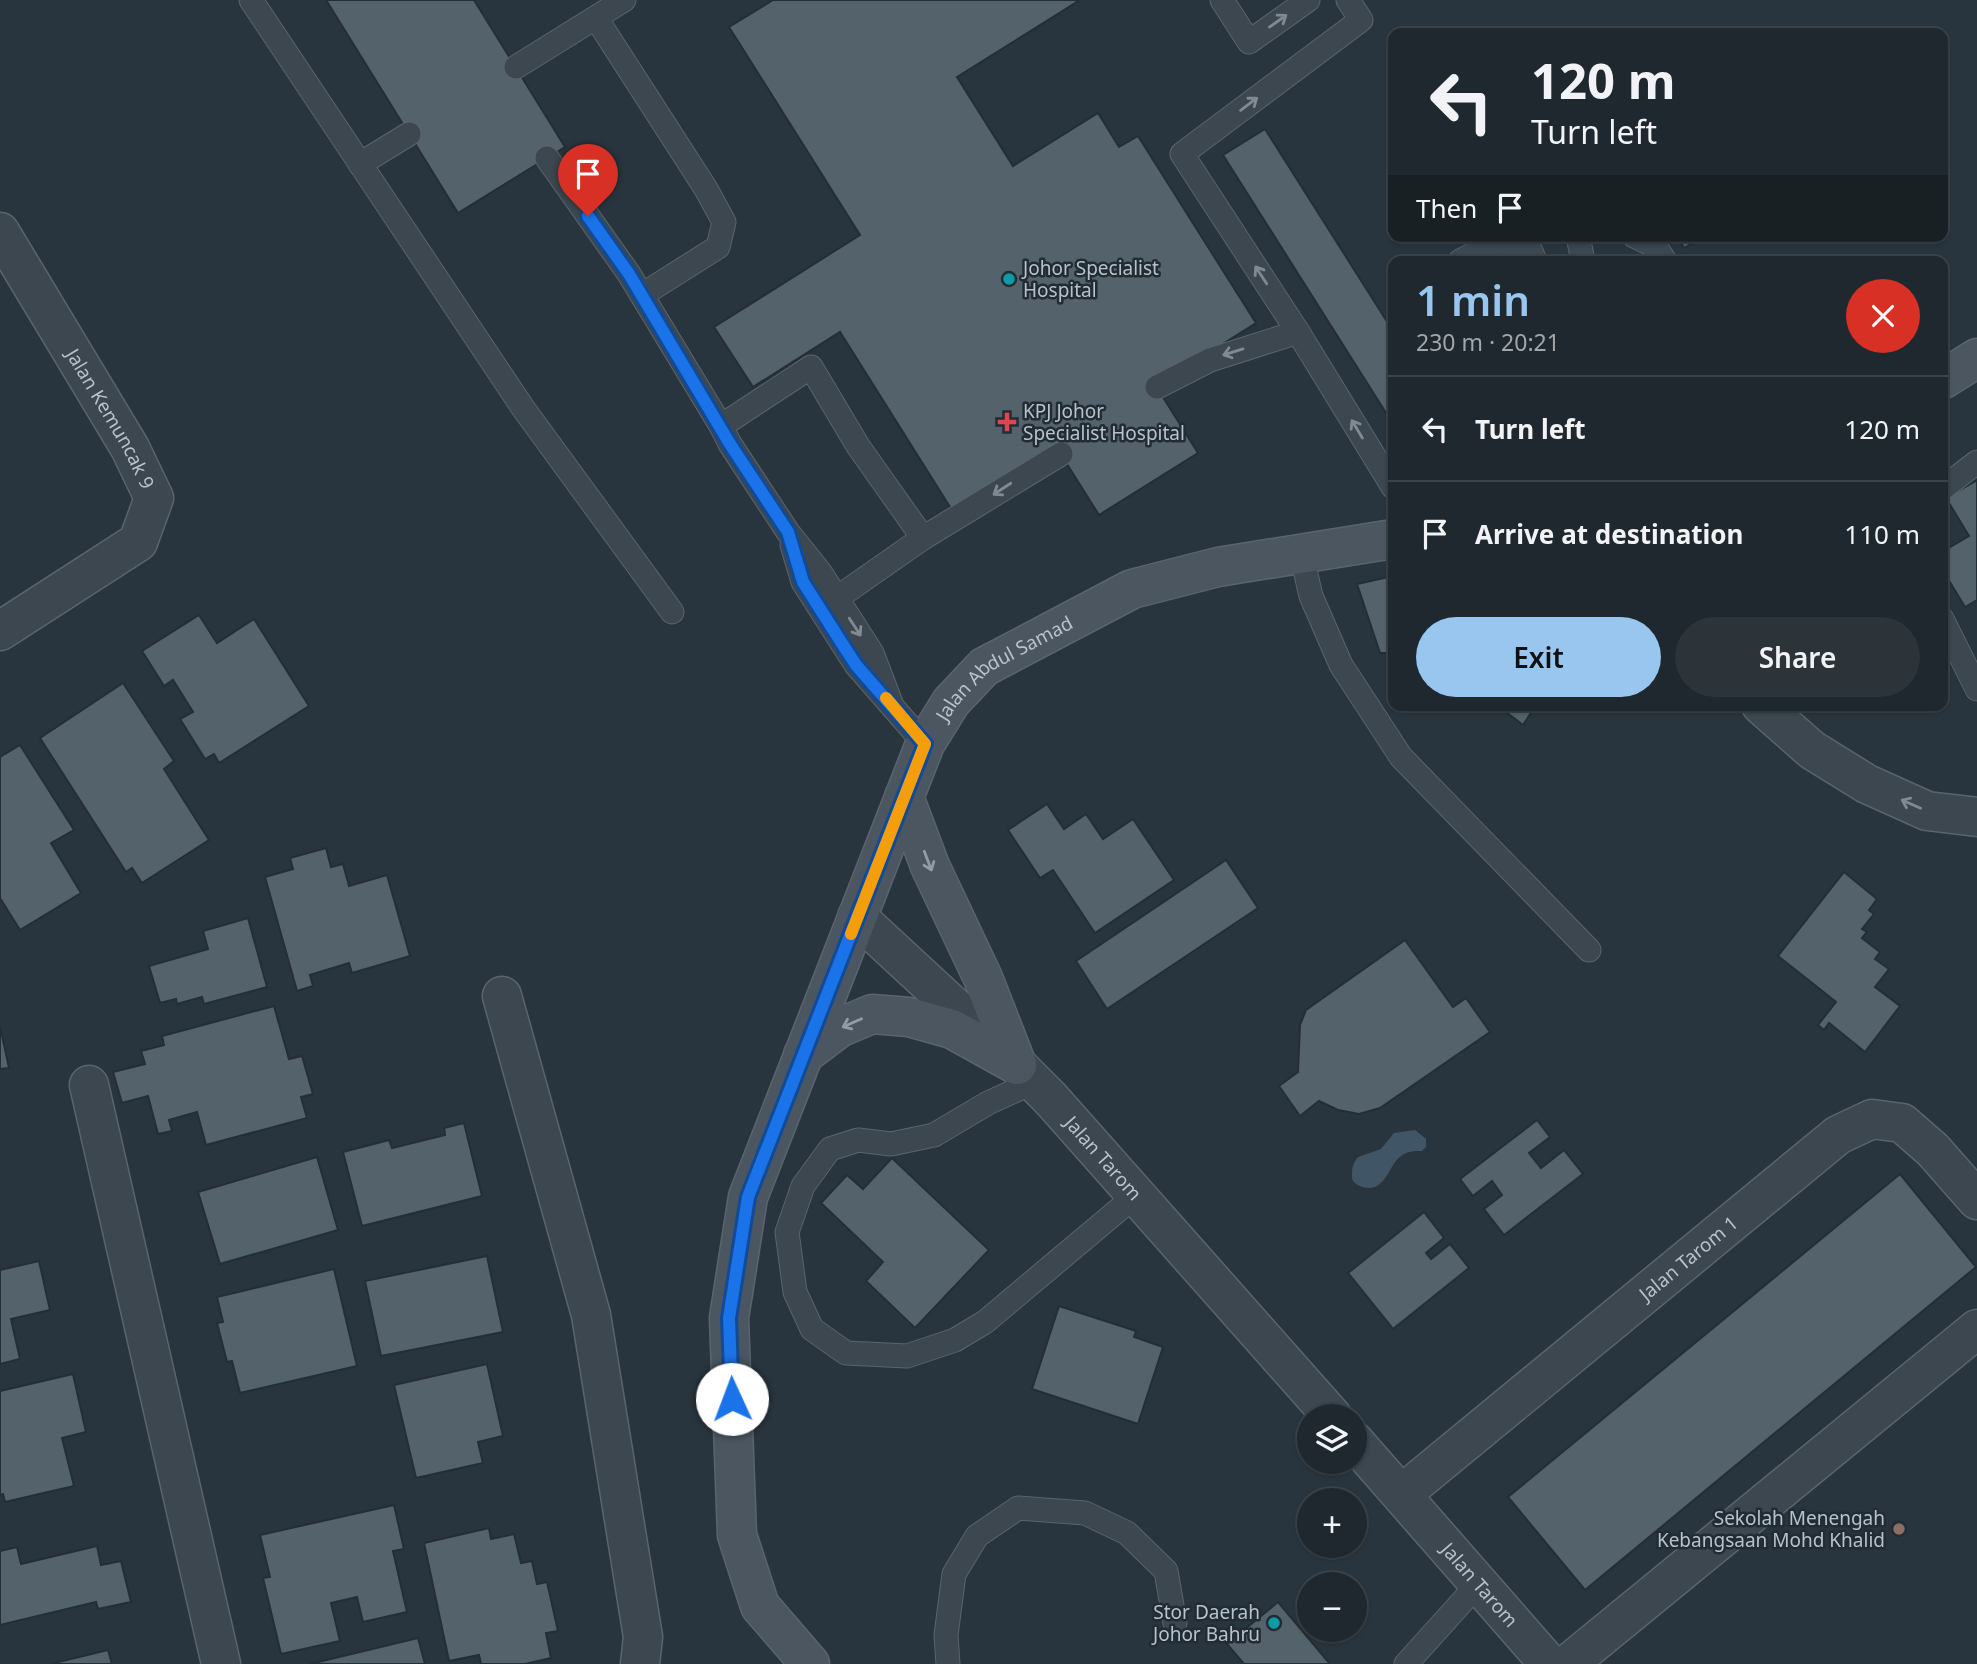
<!DOCTYPE html>
<meta charset="utf-8">
<style>
body{margin:0;font-family:"Noto Sans",sans-serif;background:#2c343a;color:#f1f3f6;height:100vh;display:flex;flex-direction:column;font-size:26px;white-space:nowrap}
*{box-sizing:border-box;margin:0}
p{font-size:23px;color:#a1a6aa}
.icon{flex:none;width:38px;height:38px;fill:none;stroke:currentColor;stroke-width:2;stroke-linecap:round;stroke-linejoin:round}
.map{position:relative;flex:1;overflow:hidden}
.details{position:absolute;left:1388px;top:256px;width:560px;height:455px;display:flex;flex-direction:column;background:#1f282e;border-radius:14px;box-shadow:0 2px 5px #0004,0 0 0 2px #3c444a}
.details>*{flex:none}
.hud{position:absolute;left:1388px;top:28px;width:560px;height:214px;border-radius:14px;box-shadow:0 2px 5px #0004,0 0 0 2px #3c444a;background:#1f282e;color:#f1f3f6;overflow:hidden}
.fabs{position:absolute;left:1297px;top:1404px;display:grid;gap:14px}
.fabs a{display:grid;place-items:center;width:70px;height:70px;border-radius:50%;background:#1f282e;box-shadow:0 2px 5px #0004,0 0 0 2px #3c444a;font-size:35px}
.pin{position:absolute;display:grid;place-items:center;width:60px;height:60px;color:#fff;margin:-72px -30px;border-radius:50% 50% 50% 0;rotate:-45deg;box-shadow:0 0 7px #0007}
.pin .icon{rotate:45deg}
.me{position:absolute;width:77px;margin:-38px;rotate:358deg;stroke-linejoin:round;filter:drop-shadow(0 0 5px #0008)}
.turn{display:flex;align-items:center;gap:24px;height:147px;padding:0 28px;font-size:32px}
.turn .icon{width:91px;height:91px;stroke-width:2.5}
.turn b{display:block;font-size:49px;line-height:60px}
.then{display:flex;align-items:center;height:66px;padding:0 28px;background:#0003;gap:14px;font-size:26px}
.round{display:grid;place-items:center;flex:none;width:74px;height:74px;border-radius:37px;background:#2c343a}
.head{display:flex;align-items:center;justify-content:space-between;height:119px;padding:0 28px}
h1{font-size:42px;font-weight:600;line-height:52px;color:#99c6ee}
.button{display:flex;gap:14px;margin-top:auto;padding:14px 28px}
.button a{flex:1;height:80px;border-radius:42px;background:#99c6ee;color:#111;font-size:28px;font-weight:600;line-height:80px;text-align:center}
.button a+a{background:#2c343a;color:#f1f3f6}
ul{padding:0;list-style:none}
li{display:flex;align-items:center;gap:21px;height:105px;padding:0 28px;border-top:2px solid #3c444a}
li div{flex:1}
li b{display:block;font-size:26px}
li em{font-style:normal}
.map>svg:first-child{display:block}
.water{fill:#405566}
.building{fill:#54626b;stroke:#232e36;stroke-width:2}
.lines{fill:none;stroke-linecap:round;stroke-linejoin:round}
.lane-casing{stroke:#5a646c;stroke-width:25}
.street-casing{stroke:#5a646c;stroke-width:41}
.secondary-casing{stroke:#5a646c;stroke-width:41}
.lane{stroke:#3c474f;stroke-width:23}
.street{stroke:#3c474f;stroke-width:38}
.secondary{stroke:#4b5661;stroke-width:38}
.oneway{stroke:#818a92}
.oneway2{stroke:#929ca5}
.route-casing{stroke:#114b97;stroke-width:18}
.route{stroke:#1a73e8;stroke-width:12}
.slow{stroke:#f59e0b;stroke-width:12}
.culture-dot{fill:#0f9aa8;stroke:#212c34;stroke-width:2.5}
.health-dot{fill:#e0444e;stroke:#212c34;stroke-width:2.5}
.education-dot{fill:#8d6e63;stroke:#212c34;stroke-width:2.5}
.labels{text-anchor:middle;dominant-baseline:central;stroke-width:5;stroke-linejoin:round;paint-order:stroke}
.poi-label{font-size:19px;fill:#b9c1c9;stroke:#212c34;text-anchor:start}
.street-label{font-size:19px;fill:#b9c1c9;stroke:#212c34}
</style>
<div class="map">
<svg width="1977" height="1664" viewBox="0 0 1977 1664">
<rect width="100%" height="100%" fill="#29353e"/>
<path class="water" d="M 1415,1130 L 1426,1139 L 1426,1147 L 1422,1151 C 1414,1151 1408,1151 1401,1156 C 1388,1165 1385,1196 1360,1186 C 1353,1183 1351,1179 1352,1173 C 1352,1166 1354,1162 1358,1157 L 1381,1149 L 1394,1133 Z"/>
<g class="building">
<path d="M 326,0 L 474,0 L 565,147 L 458,213 Z"/>
<path d="M 773,0 L 1080,0 L 957,77 L 1013,166 L 1098,113 L 1119,147 L 1138,136 L 1256,323 L 1156,386 L 1198,453 L 1099,515 L 1058,450 L 955,515 L 840,332 L 753,387 L 714,327 L 860,235 L 729,27 Z"/>
<path d="M 1265,129 L 1393,331 L 1393,424 L 1223,155 Z"/>
<path d="M 1677,236 L 1705,236 L 1684,248 Z"/>
<path d="M 1977,480 L 1977,600 L 1965,607 L 1942,569 L 1942,552 L 1969,536 L 1946,498 Z"/>
<path d="M 1393,576 L 1393,653 L 1380,653 L 1357,584 Z"/>
<path d="M 199,615 L 217,643 L 254,619 L 309,706 L 219,763 L 214,754 L 205,759 L 180,719 L 193,712 L 173,680 L 164,686 L 142,651 Z"/>
<path d="M 123,683 L 174,761 L 164,769 L 209,840 L 142,883 L 132,868 L 126,872 L 40,738 Z"/>
<path d="M 1497,705 L 1536,705 L 1523,725 Z"/>
<path d="M 20,745 L 74,830 L 51,843 L 81,893 L 20,930 L 0,898 L 0,757 Z"/>
<path d="M 1047,804 L 1064,829 L 1086,814 L 1103,839 L 1133,819 L 1174,880 L 1095,933 L 1053,870 L 1040,878 L 1008,830 Z"/>
<path d="M 326,848 L 331,867 L 343,864 L 349,886 L 387,875 L 410,956 L 352,973 L 349,963 L 310,975 L 313,986 L 297,991 L 265,877 L 293,869 L 290,858 Z"/>
<path d="M 1226,860 L 1258,908 L 1107,1009 L 1076,961 Z"/>
<path d="M 1844,872 L 1877,899 L 1869,910 L 1874,914 L 1862,929 L 1867,932 L 1862,938 L 1880,952 L 1875,959 L 1889,969 L 1875,987 L 1900,1006 L 1865,1052 L 1829,1023 L 1824,1030 L 1818,1025 L 1836,1002 L 1778,956 Z"/>
<path d="M 248,918 L 267,987 L 204,1004 L 202,997 L 177,1004 L 176,999 L 160,1003 L 149,966 L 208,949 L 203,931 Z"/>
<path d="M 1405,940 L 1453,1007 L 1466,998 L 1490,1032 L 1380,1108 L 1359,1114 L 1338,1110 L 1319,1101 L 1300,1116 L 1279,1086 L 1298,1072 L 1300,1025 L 1306,1010 Z"/>
<path d="M 274,1006 L 289,1059 L 302,1056 L 313,1094 L 301,1097 L 307,1118 L 206,1145 L 197,1112 L 169,1120 L 172,1131 L 158,1134 L 148,1096 L 122,1103 L 113,1072 L 145,1064 L 141,1051 L 164,1045 L 162,1036 Z"/>
<path d="M 0,1026 L 9,1068 L 0,1069 Z"/>
<path d="M 1537,1120 L 1550,1137 L 1529,1153 L 1541,1168 L 1564,1150 L 1583,1174 L 1504,1235 L 1484,1209 L 1502,1195 L 1492,1181 L 1473,1196 L 1460,1179 Z"/>
<path d="M 464,1123 L 482,1196 L 362,1226 L 343,1152 L 389,1140 L 392,1148 L 445,1135 L 444,1128 Z"/>
<path d="M 317,1157 L 338,1230 L 220,1264 L 198,1192 Z"/>
<path d="M 892,1158 L 989,1250 L 915,1328 L 866,1281 L 883,1262 L 821,1203 L 847,1175 L 863,1189 Z"/>
<path d="M 1900,1174 L 1976,1267 L 1585,1590 L 1508,1497 Z"/>
<path d="M 1424,1212 L 1444,1238 L 1426,1253 L 1431,1259 L 1450,1244 L 1469,1268 L 1393,1329 L 1348,1273 Z"/>
<path d="M 487,1256 L 503,1332 L 381,1356 L 365,1281 Z"/>
<path d="M 39,1261 L 50,1310 L 11,1319 L 20,1359 L 0,1364 L 0,1270 Z"/>
<path d="M 334,1269 L 357,1366 L 240,1393 L 232,1361 L 227,1362 L 217,1323 L 223,1322 L 217,1297 Z"/>
<path d="M 1059,1306 L 1136,1331 L 1134,1337 L 1163,1347 L 1138,1424 L 1032,1389 Z"/>
<path d="M 487,1364 L 503,1436 L 478,1442 L 483,1463 L 416,1478 L 394,1385 Z"/>
<path d="M 73,1374 L 86,1432 L 62,1438 L 74,1486 L 5,1502 L 3,1494 L 0,1495 L 0,1391 Z"/>
<path d="M 394,1505 L 404,1549 L 393,1551 L 407,1612 L 363,1622 L 357,1597 L 331,1603 L 340,1641 L 281,1654 L 263,1578 L 270,1577 L 260,1535 Z"/>
<path d="M 489,1528 L 491,1539 L 514,1534 L 521,1563 L 532,1561 L 537,1584 L 547,1582 L 558,1631 L 546,1633 L 551,1658 L 525,1664 L 481,1664 L 479,1655 L 449,1661 L 424,1543 Z"/>
<path d="M 97,1546 L 101,1565 L 121,1561 L 131,1602 L 98,1609 L 96,1602 L 0,1625 L 0,1551 L 17,1547 L 21,1564 Z"/>
<path d="M 1278,1602 L 1330,1664 L 1244,1664 L 1227,1644 Z"/>
<path d="M 418,1638 L 425,1664 L 310,1664 Z"/>
<path d="M 108,1650 L 112,1664 L 50,1664 Z"/>
</g>
<g class="lines">
<defs>
<g id="lane">
<path d="M 251,0 L 523,408 L 672,612"/>
<path d="M 1222,0 L 1249,42 L 1308,0"/>
<path d="M 1348,0 L 1361,20 L 1182,154 L 1298,332 L 1393,487"/>
<path d="M 596,18 L 706,189 L 724,222 L 718,247 L 642,295"/>
<path d="M 516,67 L 624,0"/>
<path d="M 547,158 L 629,274 L 721,426"/>
<path d="M 360,164 L 409,134"/>
<path d="M 1525,236 L 1535,261"/>
<path d="M 1578,236 L 1583,261"/>
<path d="M 1634,236 L 1655,246 L 1665,261"/>
<path d="M 1505,238 L 1513,261"/>
<path d="M 1460,261 L 1508,236"/>
<path d="M 1157,387 L 1210,360 L 1298,332"/>
<path d="M 1942,489 L 1977,462"/>
<path d="M 792,545 L 803,582 L 856,665 L 925,744"/>
<path d="M 1301,553 L 1311,596 L 1341,665 L 1401,757 L 1589,950"/>
<path d="M 837,598 L 923,538 L 1061,454"/>
<path d="M 1942,619 L 1977,689"/>
<path d="M 891,703 L 872,653 L 820,572 L 788,532 L 730,444 L 721,426 L 811,367 L 858,446 L 923,538"/>
<path d="M 1034,1082 L 988,1103 L 934,1135 L 891,1144 L 858,1140 L 830,1149 L 803,1186 L 787,1232 L 795,1292 L 812,1329 L 846,1353 L 907,1356 L 955,1340 L 985,1322 L 1135,1196"/>
<path d="M 948,1664 L 946,1635 L 954,1574 L 977,1536 L 1018,1508 L 1085,1513 L 1127,1533 L 1166,1571 L 1175,1623"/>
<path d="M 1406,1664 L 1480,1582"/>
</g>
<g id="street">
<path id="s1" d="M 0,232 L 130,448 L 154,498 L 138,542 L 0,631"/>
<path d="M 1761,705 L 1812,750 L 1867,784 L 1927,811 L 1977,817"/>
<path id="s2" d="M 857,917 L 1017,1065 L 1051,1099 L 1332,1416"/>
<path d="M 502,996 L 591,1315 L 643,1637 L 640,1664"/>
<path d="M 89,1085 L 221,1664"/>
<path id="s3" d="M 1354,1441 L 1549,1664"/>
<path id="s4" d="M 1402,1494 L 1838,1135 L 1872,1119 L 1902,1123 L 1933,1150 L 1977,1200"/>
<path d="M 1568,1664 L 1977,1329"/>
</g>
<g id="secondary">
<path d="M 1942,380 L 1977,358"/>
<path d="M 904,797 L 930,866 L 983,978 L 1017,1065"/>
<path d="M 803,1055 L 839,1028 L 872,1014 L 909,1017 L 952,1029 L 1017,1065"/>
<path id="s5" d="M 810,1664 L 760,1606 L 737,1535 L 729,1318 L 748,1197 L 925,744 L 951,702 L 984,667 L 1132,589 L 1218,567 L 1393,539"/>
</g>
</defs>
<use href="#lane" class="lane-casing"/>
<use href="#street" class="street-casing"/>
<use href="#secondary" class="secondary-casing"/>
<use href="#lane" class="lane"/>
<use href="#street" class="street"/>
<use href="#secondary" class="secondary"/>
</g>
<defs><path id="oneway-shaft" d="M-6 0H5M1.5-3L5.5 0L1.5 3" fill="none" stroke-width="1.6" stroke-linecap="round" stroke-linejoin="round" transform="scale(1.75)"/></defs>
<g class="oneway">
<use href="#oneway-shaft" transform="translate(1278 21) rotate(-35)"/>
<use href="#oneway-shaft" transform="translate(1249 104) rotate(-37)"/>
<use href="#oneway-shaft" transform="translate(1261 275) rotate(-123)"/>
<use href="#oneway-shaft" transform="translate(1233 352) rotate(163)"/>
<use href="#oneway-shaft" transform="translate(1357 429) rotate(-121)"/>
<use href="#oneway-shaft" transform="translate(1002 489) rotate(147)"/>
<use href="#oneway-shaft" transform="translate(855 627) rotate(57)"/>
<use href="#oneway-shaft" transform="translate(1911 804) rotate(-156)"/>
</g>
<g class="oneway2">
<use href="#oneway-shaft" transform="translate(928 861) rotate(69)"/>
<use href="#oneway-shaft" transform="translate(852 1023) rotate(156)"/>
</g>
<g class="lines">
<defs>
<path id="route" d="M 588,216 L 629,274 L 730,444 L 788,532 L 803,582 L 843,645 L 856,665 L 925,744 L 748,1197 L 729,1318 L 732,1399"/>
</defs>
<use href="#route" class="route-casing"/>
<use href="#route" class="route"/>
<path class="slow" d="M 851,934 L 925,744 L 886,698"/>
</g>
<g class="culture-dot">
<circle cx="1009" cy="279" r="7"/>
<circle cx="1274" cy="1623" r="7"/>
</g>
<path class="health-dot" d="M1003.5 411.5h7v7h7v7h-7v7h-7v-7h-7v-7h7z"/>
<circle class="education-dot" cx="1899" cy="1529" r="7"/>
<g class="labels">
<g class="poi-label">
<text x="1023" y="268">Johor Specialist<tspan x="1023" dy="22">Hospital</tspan></text>
<text x="1023" y="411">KPJ Johor<tspan x="1023" dy="22">Specialist Hospital</tspan></text>
<text x="1885" y="1518" text-anchor="end">Sekolah Menengah<tspan x="1885" dy="22">Kebangsaan Mohd Khalid</tspan></text>
<text x="1260" y="1612" text-anchor="end">Stor Daerah<tspan x="1260" dy="22">Johor Bahru</tspan></text>
</g>
<g class="street-label">
<text stroke="none"><textPath href="#s1" startOffset="217">Jalan Kemuncak 9</textPath></text>
<text stroke="none"><textPath href="#s5" startOffset="1090">Jalan Abdul Samad</textPath></text>
<text stroke="none"><textPath href="#s2" startOffset="345">Jalan Tarom</textPath></text>
<text stroke="none"><textPath href="#s4" startOffset="371">Jalan Tarom 1</textPath></text>
<text stroke="none"><textPath href="#s3" startOffset="191">Jalan Tarom</textPath></text>
</g>
</g>
</svg>
<div class="fabs">
<a><svg class="icon" aria-label="layers" viewBox="0 0 24 24"><path d="M12 4l9 5-9 5-9-5zM3 14l9 5 9-5"/></svg></a>
<a>+</a>
<a>−</a>
</div>
<div class="pin" style="left:588px;top:216px;background:#d93025"><svg class="icon" aria-label="arrive" viewBox="0 0 24 24"><path d="M6 21V4h12l-3 4 3 4H6"/></svg></div>
<svg class="me" style="left:732px;top:1399px" viewBox="-20 -20 40 40"><circle r="19" fill="#fff"/><path d="M0-13L10 11 0 6-10 11z" fill="#1a73e8"/></svg>
<div class="hud">
<div class="turn"><svg class="icon" aria-label="left" viewBox="0 0 24 24"><path d="M17 20v-9H6M10 6l-5 5 5 5"/></svg><div><b>120 m</b>Turn left</div></div>
<div class="then">Then<svg class="icon" aria-label="arrive" viewBox="0 0 24 24"><path d="M6 21V4h12l-3 4 3 4H6"/></svg></div>
</div>
<section class="details">
<div class="head"><div><h1>1 min</h1><p>230 m · 20:21</p></div><a class="round" style="background:#d93025;color:#fff"><svg class="icon" aria-label="close" viewBox="0 0 24 24"><path d="M6 6l12 12M18 6L6 18"/></svg></a></div>
<ul>
<li><svg class="icon" aria-label="left" viewBox="0 0 24 24"><path d="M17 20v-9H6M10 6l-5 5 5 5"/></svg><div><b>Turn left</b></div><em>120 m</em></li>
<li><svg class="icon" aria-label="arrive" viewBox="0 0 24 24"><path d="M6 21V4h12l-3 4 3 4H6"/></svg><div><b>Arrive at destination</b></div><em>110 m</em></li>
</ul>
<div class="button"><a>Exit</a><a>Share</a></div>
</section>
</div>
